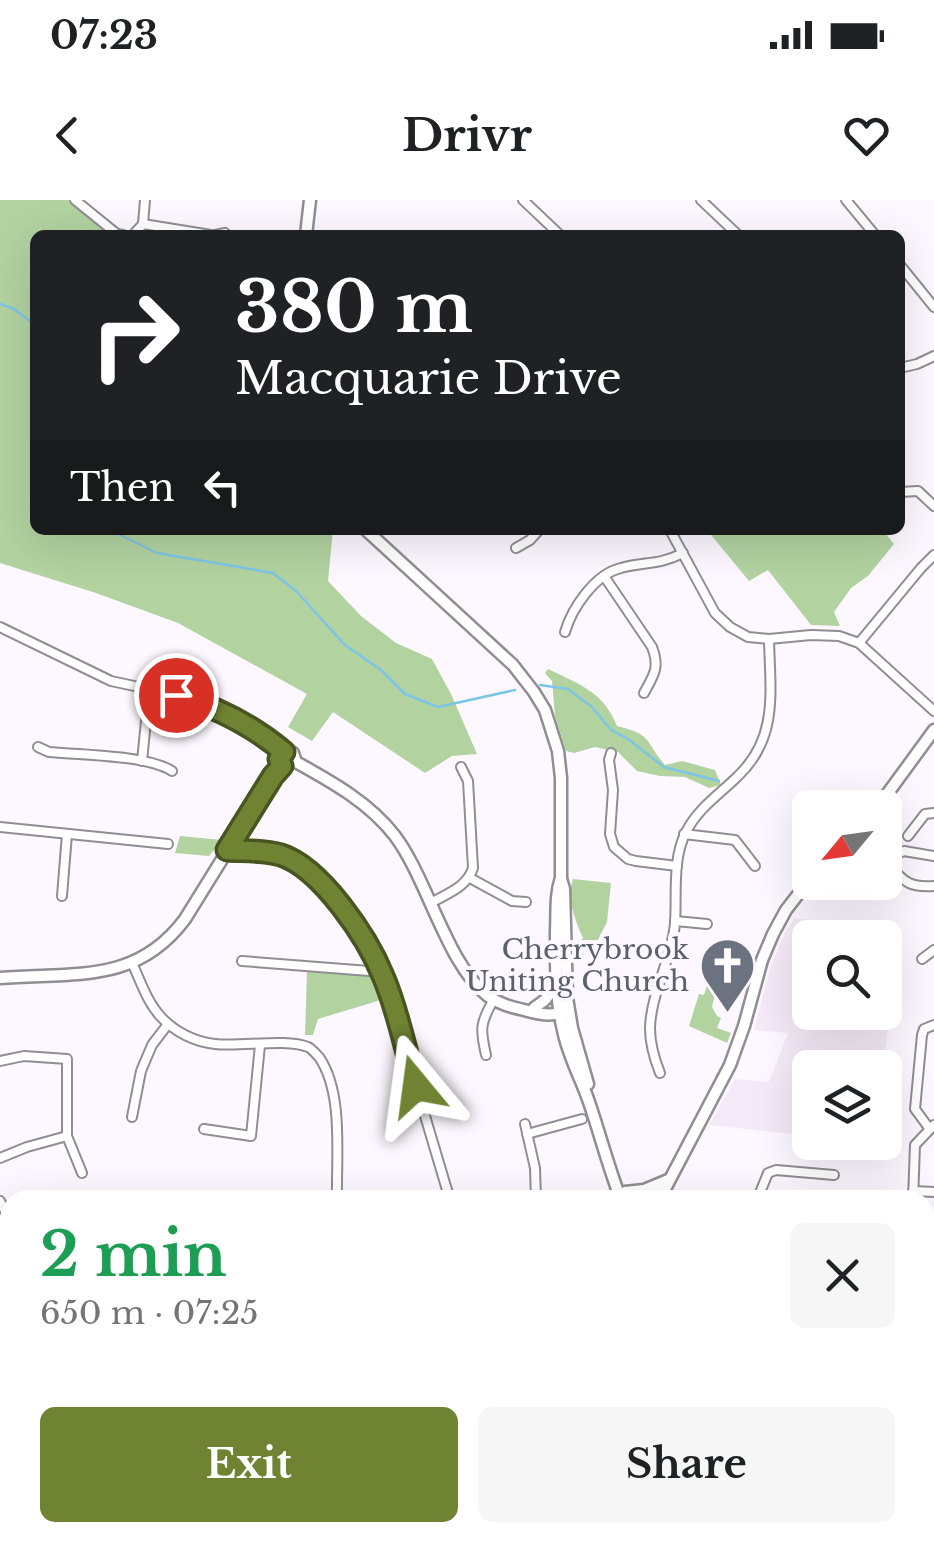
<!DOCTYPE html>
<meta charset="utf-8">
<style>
body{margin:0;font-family:"Libre Baskerville",serif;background:#f6f6f6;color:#202124;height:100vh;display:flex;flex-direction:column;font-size:38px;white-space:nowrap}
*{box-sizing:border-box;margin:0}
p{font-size:32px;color:#757577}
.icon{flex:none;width:55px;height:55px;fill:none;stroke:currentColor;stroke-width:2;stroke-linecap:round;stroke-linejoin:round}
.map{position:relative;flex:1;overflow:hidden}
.panel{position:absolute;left:0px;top:990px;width:935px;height:352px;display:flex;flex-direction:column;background:#fff;border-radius:30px 30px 0 0;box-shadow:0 10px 40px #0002}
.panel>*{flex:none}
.top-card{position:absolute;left:30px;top:30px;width:875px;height:305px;border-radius:15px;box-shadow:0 10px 40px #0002;background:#202124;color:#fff;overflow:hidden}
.needle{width:65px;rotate:241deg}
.buttons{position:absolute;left:792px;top:590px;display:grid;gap:20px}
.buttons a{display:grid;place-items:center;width:110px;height:110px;border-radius:15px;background:#fff;box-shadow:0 10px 40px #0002;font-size:50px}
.pin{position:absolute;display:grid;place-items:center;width:85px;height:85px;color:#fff;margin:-42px;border:5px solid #fff;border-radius:50%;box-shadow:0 2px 10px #0007}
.me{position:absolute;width:110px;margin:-55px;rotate:344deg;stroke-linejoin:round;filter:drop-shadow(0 0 8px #0008)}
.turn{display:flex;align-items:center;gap:35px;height:210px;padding:0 40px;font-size:45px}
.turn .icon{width:130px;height:130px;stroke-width:2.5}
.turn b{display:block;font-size:70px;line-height:85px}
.then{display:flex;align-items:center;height:95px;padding:0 40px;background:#0003;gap:20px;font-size:38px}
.round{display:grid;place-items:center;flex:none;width:105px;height:105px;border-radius:15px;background:#f6f6f6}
.head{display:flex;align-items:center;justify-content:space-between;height:170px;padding:0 40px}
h1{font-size:60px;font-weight:700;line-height:75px;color:#1e9e55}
.primary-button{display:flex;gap:20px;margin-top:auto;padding:20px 40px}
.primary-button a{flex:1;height:115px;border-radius:15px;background:#708333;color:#fff;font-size:40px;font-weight:700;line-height:115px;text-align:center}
.primary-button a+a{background:#f6f6f6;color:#202124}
.status{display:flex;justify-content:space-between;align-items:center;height:70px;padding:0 50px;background:#fff;direction:ltr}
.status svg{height:28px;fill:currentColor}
header{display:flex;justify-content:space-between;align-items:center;height:130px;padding:0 40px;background:#fff;font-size:45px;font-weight:700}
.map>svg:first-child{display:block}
.built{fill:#f4eaf7;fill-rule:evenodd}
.green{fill:#b2d2a0}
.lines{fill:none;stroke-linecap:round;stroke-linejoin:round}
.stream{stroke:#7cc5e5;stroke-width:2.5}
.minor-casing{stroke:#918d93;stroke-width:12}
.major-casing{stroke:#918d93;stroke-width:15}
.minor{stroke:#fff;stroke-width:8}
.major{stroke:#fff;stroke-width:10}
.route-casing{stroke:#495521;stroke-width:25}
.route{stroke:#708333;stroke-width:18}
.labels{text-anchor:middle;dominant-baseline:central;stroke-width:8;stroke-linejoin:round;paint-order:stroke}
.worship-label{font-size:28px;fill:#5b616d;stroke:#fdf8ff;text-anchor:end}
</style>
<div class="status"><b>07:23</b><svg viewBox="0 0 49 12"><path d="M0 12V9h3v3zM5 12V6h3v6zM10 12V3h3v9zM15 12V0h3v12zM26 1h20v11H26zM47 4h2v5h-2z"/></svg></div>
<header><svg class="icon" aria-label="back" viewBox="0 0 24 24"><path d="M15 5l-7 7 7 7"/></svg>Drivr<svg class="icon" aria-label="heart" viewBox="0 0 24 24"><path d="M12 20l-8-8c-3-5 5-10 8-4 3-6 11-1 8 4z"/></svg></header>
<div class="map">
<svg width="934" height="1342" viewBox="0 0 934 1342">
<rect width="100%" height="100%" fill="#fdf8ff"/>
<path class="built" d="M 794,718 L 897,729 L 901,732 L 883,867 L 810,868 L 810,936 L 709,925 L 735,879 L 769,882 L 788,833 L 754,830 L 770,769 L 785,732 ZM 810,738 L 885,738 L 885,812 L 810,812 Z"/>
<g class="green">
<path d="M 0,0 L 68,0 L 111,35 L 35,35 L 35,330 L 333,330 L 328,381 L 361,416 L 396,443 L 432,459 L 451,494 L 477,554 L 452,556 L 425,573 L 333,512 L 312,541 L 288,527 L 307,494 L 178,423 L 96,393 L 0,363 Z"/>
<path d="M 707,330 L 883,330 L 894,344 L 868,376 L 851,388 L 834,412 L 840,426 L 811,425 L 768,370 L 749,381 Z"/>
<path d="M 548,469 C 579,484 604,492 617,526 C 654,535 644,541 665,565 L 682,561 L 715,570 L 721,585 L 709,588 L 685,577 L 660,576 L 637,571 L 618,552 L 595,547 L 574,553 L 566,551 L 555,516 L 552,481 L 545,473 Z"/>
<path d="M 180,636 L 222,640 L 209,656 L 175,653 Z"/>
<path d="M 573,679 L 611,683 L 607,722 L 593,750 L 582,750 L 577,746 L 583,738 C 575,720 566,697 573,679 Z"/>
<path d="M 307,771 L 377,777 L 384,799 L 318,819 L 313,835 L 305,835 Z"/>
<path d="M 707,775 L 715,778 L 717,776 L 723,781 L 721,789 L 716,790 L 712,807 L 717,816 L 721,818 L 717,828 L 731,833 L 727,843 L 689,826 L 699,794 L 704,795 L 707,785 Z"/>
</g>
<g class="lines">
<g class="stream">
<path d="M 0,104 L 14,109 L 35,125"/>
<path d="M 110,330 L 157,353 L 273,373 L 296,391 L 345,445 L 381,470 L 405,494 L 438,507 L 515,490"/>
<path d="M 540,485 L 568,489 L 592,507 L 611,530 L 628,539 L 664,567 L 719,581"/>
<path d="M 0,1026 L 4,1025"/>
</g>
<defs>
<g id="minor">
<path d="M 75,0 L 117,34 L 123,35"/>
<path d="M 523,0 L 560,35"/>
<path d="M 701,0 L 738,35"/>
<path d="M 846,0 L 875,35"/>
<path d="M 143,24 L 211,35"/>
<path d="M 143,24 L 145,0"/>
<path d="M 133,35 L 143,24"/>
<path d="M 215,35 L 225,33"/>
<path d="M 900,65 L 934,107"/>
<path d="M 900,168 L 917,164 L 934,156"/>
<path d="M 900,292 L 918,291 L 934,306"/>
<path d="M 670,330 L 715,413 L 730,427 L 748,437 L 769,439 L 811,435 L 839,436 L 859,443 L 934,511"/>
<path d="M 516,348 L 530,340 L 539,330"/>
<path d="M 604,376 L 652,447 C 660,467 654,475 644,493"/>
<path d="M 0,427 L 111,481 L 176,495 L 213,507 L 272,543 L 284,552"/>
<path d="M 565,432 C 572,408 595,374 621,368 C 646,361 657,366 683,353"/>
<path d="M 859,443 L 921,368 L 934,355"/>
<path d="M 38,547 L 49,552 C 81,555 147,555 172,571"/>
<path d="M 611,553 L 609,560 L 613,590 L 610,634 L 614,647 L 628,659 L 636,661 L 677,666"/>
<path d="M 142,561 L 149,491"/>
<path d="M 0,627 L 168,644"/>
<path d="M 684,634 L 735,640 L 755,666"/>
<path d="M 908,636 L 925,614 L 934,613"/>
<path d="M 227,650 L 273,653 L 298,663 L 335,698 L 344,709 L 384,778 L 450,1000"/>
<path d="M 885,659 L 904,651 L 934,656"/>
<path d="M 885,661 C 903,680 907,688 934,686"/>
<path d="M 470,678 L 512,701 L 526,702"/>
<path d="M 62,696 L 67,634"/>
<path d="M 431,703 C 448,693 467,687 473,668 L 468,581 L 461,567"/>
<path d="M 675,721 L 707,724"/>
<path d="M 922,759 L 934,750"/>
<path d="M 242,761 L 382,772"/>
<path d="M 132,763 C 141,782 147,802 161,817 C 175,832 195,842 215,844 C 241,847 286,838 308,847 C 311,848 316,854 319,857 C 344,893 336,957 337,1000"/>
<path d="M 486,855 C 480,829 480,823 494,799"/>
<path d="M 0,861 L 24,856 L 67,859 L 67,936 L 82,973"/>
<path d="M 660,873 C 654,858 650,844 650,828 C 651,792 672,759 675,723 C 677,694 672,659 686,632 C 698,608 720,594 738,576 C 779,537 770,490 769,439"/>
<path d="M 132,917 L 141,871 L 152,845 L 168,824"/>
<path d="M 525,924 L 535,968 L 536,1000"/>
<path d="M 929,928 L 915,909 L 922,835 L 924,829 L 934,825"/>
<path d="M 204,929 L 251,936 L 260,845"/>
<path d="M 527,934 L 582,919"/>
<path d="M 0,958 L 27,947 L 67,936"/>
<path d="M 913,991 L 934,992"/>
<path d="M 757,1000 L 768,973 L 776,970 L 834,975"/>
<path d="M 913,1000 L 915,945 L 934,925"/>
<path d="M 0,1001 L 10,1021"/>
<path d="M 925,1056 L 934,1074"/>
<path d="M 0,1221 L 10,1215"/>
<path d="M 925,1233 L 934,1229"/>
<path d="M 925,1329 L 934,1327"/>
<path d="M 871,1332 L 887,1336 L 906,1332"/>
<path d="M 189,1342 L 189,1332"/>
<path d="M 846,1342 L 848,1332"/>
</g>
<g id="major">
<path d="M 306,35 L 310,0"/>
<path d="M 366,330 L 513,465 L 534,492 L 545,510 L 558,551 L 561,578 L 561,678 C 555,695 557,713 556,731 C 556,765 555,798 563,830 C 568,856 581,878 589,902 C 600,934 608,966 620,997"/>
<path d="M 282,566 L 279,562 L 281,554 L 288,551 L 293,553 L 296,562 C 332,582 370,603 395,636 C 428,680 447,765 488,796 C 499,804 511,807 524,810 C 540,814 553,818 568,809"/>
<path d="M 877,608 L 934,530"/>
<path d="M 561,679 L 564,689 L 567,798 L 572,828 L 588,884"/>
<path d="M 0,778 C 73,772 136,785 185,719 L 273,577 L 282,566"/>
<path d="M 534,808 L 545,800 L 556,785"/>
<path d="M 619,999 L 625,992 L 644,990 L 668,980"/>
<path d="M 653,1000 L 666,987 L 730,865 L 744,826 L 762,760 L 773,734 L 786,710 L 810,679"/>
<path d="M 0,1269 L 10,1307"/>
<path d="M 25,1332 L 33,1342"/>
<path d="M 422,1342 L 433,1332"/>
</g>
</defs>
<use href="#minor" class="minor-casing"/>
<use href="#major" class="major-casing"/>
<use href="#minor" class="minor"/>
<use href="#major" class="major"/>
</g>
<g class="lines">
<defs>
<path id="route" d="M 176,495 C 216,507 252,525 284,552 L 279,559 L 282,566 L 273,576 L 227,650 C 244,651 264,650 281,655 C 321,668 367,737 383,776 C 398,810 405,850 416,886"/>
</defs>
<use href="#route" class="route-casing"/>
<use href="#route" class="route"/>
</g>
<defs>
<symbol id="church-pin" viewBox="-11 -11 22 30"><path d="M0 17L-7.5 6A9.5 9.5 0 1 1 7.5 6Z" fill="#6b7280" stroke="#fdf8ff"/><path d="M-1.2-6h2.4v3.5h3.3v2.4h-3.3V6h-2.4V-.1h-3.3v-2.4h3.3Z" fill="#fff"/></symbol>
</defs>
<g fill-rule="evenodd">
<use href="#church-pin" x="696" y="734" width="63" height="86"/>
</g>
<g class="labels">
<g class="worship-label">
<text x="689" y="749">Cherrybrook<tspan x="689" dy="32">Uniting Church</tspan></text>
</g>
</g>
</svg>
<div class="buttons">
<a><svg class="needle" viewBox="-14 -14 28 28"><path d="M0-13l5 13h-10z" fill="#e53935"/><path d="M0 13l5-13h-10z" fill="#757577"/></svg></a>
<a><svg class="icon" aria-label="search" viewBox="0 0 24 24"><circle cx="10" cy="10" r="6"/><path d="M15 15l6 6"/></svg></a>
<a><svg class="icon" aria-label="layers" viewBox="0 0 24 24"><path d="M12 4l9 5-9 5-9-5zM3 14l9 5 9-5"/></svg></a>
</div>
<div class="pin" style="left:176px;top:495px;background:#d93025"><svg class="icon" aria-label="arrive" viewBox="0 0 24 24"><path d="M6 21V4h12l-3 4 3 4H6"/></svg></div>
<svg class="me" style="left:416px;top:886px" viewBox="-20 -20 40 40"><path d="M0-17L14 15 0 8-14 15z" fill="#708333" stroke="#fff" stroke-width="4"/></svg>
<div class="top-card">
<div class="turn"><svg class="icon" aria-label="right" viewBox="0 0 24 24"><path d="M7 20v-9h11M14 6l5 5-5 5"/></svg><div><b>380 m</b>Macquarie Drive</div></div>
<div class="then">Then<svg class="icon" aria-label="left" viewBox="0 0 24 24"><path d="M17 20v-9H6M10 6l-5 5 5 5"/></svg></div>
</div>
<section class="panel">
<div class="head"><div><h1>2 min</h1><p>650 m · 07:25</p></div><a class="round"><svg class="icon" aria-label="close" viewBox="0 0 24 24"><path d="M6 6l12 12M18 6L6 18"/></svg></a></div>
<div class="primary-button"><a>Exit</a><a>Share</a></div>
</section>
</div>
